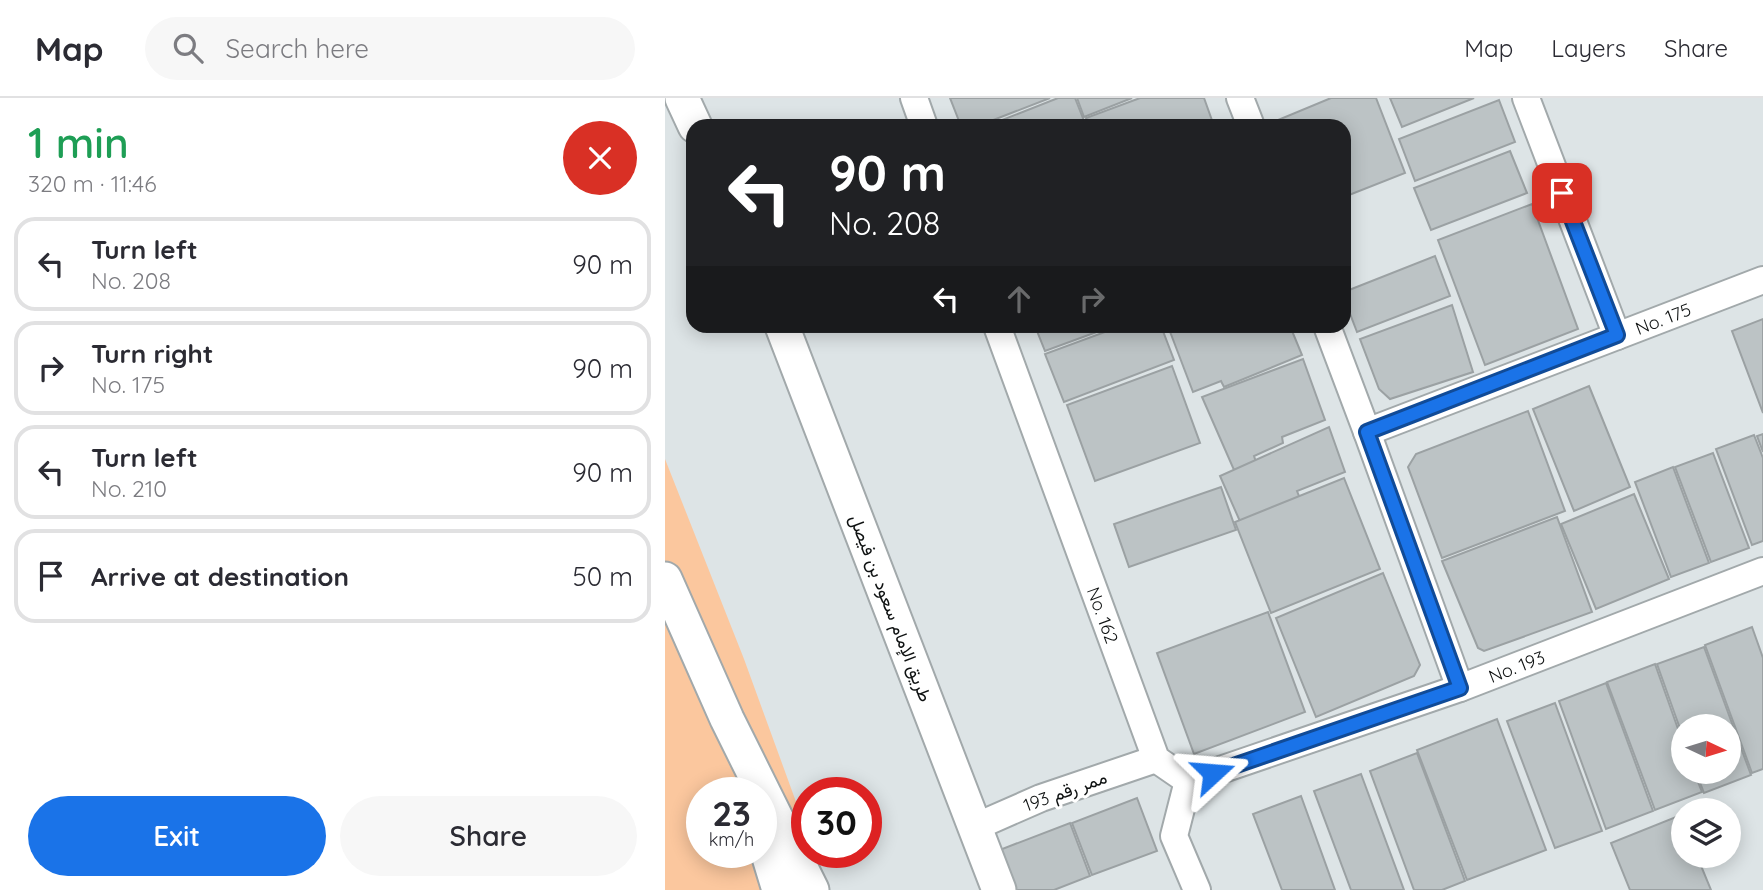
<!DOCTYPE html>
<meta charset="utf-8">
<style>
body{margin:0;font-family:Quicksand,Vazirmatn,sans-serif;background:#f7f7f7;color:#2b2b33;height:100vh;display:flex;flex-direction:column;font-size:26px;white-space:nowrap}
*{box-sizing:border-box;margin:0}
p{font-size:23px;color:#7c7c81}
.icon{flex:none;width:38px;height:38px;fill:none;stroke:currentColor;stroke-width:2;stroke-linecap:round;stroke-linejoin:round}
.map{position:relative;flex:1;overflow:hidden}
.drawer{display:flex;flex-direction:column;background:#fff;width:665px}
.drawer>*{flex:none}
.hud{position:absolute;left:21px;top:21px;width:665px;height:214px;border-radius:21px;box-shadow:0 4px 18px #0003;background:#202124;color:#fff;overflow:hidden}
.needle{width:46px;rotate:94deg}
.controls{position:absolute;left:1006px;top:616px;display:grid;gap:14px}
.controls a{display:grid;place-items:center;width:70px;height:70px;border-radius:50%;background:#fff;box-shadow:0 4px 18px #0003;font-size:35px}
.speed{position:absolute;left:21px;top:679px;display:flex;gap:14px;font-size:35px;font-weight:700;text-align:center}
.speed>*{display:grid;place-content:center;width:91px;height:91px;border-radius:50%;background:#fff;box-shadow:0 4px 18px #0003;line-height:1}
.speed small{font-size:18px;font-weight:400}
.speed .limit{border:10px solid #d22;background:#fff;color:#111}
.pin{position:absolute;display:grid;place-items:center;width:60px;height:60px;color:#fff;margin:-30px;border-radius:14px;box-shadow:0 4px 10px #0006}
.me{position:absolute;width:77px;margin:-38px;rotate:71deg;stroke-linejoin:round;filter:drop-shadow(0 0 5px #0008)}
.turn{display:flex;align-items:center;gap:24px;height:147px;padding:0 28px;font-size:32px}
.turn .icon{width:91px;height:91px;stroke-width:2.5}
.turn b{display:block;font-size:49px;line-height:60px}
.lanes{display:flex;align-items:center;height:66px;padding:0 28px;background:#0003;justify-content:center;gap:35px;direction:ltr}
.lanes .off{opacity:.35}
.round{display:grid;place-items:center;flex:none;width:74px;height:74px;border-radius:37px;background:#f7f7f7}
.summary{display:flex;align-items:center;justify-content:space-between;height:119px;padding:0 28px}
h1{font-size:42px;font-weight:600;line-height:52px;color:#1e9e55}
.cta{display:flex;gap:14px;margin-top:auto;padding:14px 28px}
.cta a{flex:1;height:80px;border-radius:42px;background:#1a73e8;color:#fff;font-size:28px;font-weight:600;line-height:80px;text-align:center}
.cta a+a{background:#f7f7f7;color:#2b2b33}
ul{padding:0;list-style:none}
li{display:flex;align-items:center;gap:21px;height:94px;margin:0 14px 10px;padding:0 14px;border:4px solid #e1e1e2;border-radius:21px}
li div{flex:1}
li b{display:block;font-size:26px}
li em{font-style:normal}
header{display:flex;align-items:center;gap:42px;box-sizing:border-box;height:98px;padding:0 35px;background:#fff;border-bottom:2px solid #e1e1e2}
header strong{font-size:33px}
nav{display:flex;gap:38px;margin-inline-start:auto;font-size:24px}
.search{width:490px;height:63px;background:#f7f7f7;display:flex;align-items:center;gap:18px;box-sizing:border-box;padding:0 24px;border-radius:38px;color:#7c7c81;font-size:26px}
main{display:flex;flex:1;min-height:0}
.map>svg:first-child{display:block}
.green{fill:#fbc79e;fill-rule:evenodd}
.building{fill:#bcc3c5;stroke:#9ba1a3;stroke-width:2}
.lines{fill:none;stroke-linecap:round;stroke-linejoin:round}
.minor-casing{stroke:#a2a9ab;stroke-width:30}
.major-casing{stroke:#a2a9ab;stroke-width:37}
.minor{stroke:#fff;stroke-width:26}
.major{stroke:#fff;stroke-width:33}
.route-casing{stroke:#114b97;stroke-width:18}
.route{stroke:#1a73e8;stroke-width:12}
.labels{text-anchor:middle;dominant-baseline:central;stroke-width:6;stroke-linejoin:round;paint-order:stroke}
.street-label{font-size:18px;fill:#0e1111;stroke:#fff}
</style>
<header>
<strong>Map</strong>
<div class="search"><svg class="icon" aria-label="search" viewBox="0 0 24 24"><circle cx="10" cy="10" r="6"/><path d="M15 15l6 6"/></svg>Search here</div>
<nav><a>Map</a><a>Layers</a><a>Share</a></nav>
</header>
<main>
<section class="drawer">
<div class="summary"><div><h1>1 min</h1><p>320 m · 11:46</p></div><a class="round" style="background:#d93025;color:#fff"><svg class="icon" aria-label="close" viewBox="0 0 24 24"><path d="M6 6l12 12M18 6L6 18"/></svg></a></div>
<ul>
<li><svg class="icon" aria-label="left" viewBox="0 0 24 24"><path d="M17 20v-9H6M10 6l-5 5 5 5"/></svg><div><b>Turn left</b><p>No. 208</p></div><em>90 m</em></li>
<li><svg class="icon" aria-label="right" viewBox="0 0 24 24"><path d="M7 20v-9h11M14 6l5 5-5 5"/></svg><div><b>Turn right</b><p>No. 175</p></div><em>90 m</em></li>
<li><svg class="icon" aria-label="left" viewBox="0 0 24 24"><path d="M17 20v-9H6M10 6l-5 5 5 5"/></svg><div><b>Turn left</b><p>No. 210</p></div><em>90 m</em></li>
<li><svg class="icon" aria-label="arrive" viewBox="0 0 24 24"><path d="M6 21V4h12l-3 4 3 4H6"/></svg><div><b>Arrive at destination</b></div><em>50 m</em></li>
</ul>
<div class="cta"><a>Exit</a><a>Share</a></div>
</section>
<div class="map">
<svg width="1098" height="792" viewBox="0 0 1098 792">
<rect width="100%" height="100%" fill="#dde4e6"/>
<path class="green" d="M 0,361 L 79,561 L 142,734 L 142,754 L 149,754 L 163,792 L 0,792 ZM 37,695 L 96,695 L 96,754 L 37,754 Z"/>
<g class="building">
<path d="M 285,0 L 385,0 L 313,28 L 296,28 Z"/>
<path d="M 393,0 L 410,0 L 421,28 L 322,28 Z"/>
<path d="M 412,0 L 467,0 L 419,19 Z"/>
<path d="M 475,0 L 539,0 L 549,28 L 424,28 L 421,20 Z"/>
<path d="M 666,0 L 711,0 L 740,75 L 679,99 L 679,28 L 616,28 L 613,22 Z"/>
<path d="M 725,0 L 809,0 L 737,29 Z"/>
<path d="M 834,2 L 850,44 L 750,83 L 734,41 Z"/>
<path d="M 845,53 L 862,95 L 766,132 L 749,90 Z"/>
<path d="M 867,106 L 913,231 L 820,267 L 773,142 Z"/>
<path d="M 770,158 L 785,198 L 692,234 L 679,200 L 679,194 Z"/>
<path d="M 787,207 L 808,274 L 725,301 L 714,291 L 695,241 Z"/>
<path d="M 1098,221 L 1098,315 L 1067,233 Z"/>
<path d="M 370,228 L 448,228 L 380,253 Z"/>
<path d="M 456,228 L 496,228 L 509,262 L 399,304 L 380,256 Z"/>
<path d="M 514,228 L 625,228 L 637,257 L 559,289 L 556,283 L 528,294 L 504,231 Z"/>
<path d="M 638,261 L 660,322 L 617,339 L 618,345 L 589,358 L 591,364 L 569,372 L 537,299 Z"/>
<path d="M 507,268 L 535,345 L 430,383 L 402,307 Z"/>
<path d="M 924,288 L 965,389 L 909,413 L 868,311 Z"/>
<path d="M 863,313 L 900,413 L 777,460 L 743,369 L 751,356 Z"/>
<path d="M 664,329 L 680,374 L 632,393 L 640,413 L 581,437 L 555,378 Z"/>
<path d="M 1098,336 L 1098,354 L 1092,338 Z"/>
<path d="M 1089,337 L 1098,360 L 1098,443 L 1087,447 L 1051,351 Z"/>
<path d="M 1048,355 L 1084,450 L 1046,464 L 1010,369 Z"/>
<path d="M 1008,369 L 1044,465 L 1006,479 L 970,384 Z"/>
<path d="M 679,380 L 715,471 L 606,515 L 570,424 Z"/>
<path d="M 556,389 L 571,432 L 464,469 L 449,426 Z"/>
<path d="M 969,396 L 1004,481 L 931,511 L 896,426 Z"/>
<path d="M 892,419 L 927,514 L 819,553 L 813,550 L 777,463 Z"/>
<path d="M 718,475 L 755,567 L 749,578 L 651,619 L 611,520 Z"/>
<path d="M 603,514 L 640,614 L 529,656 L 492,555 Z"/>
<path d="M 1087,529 L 1098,560 L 1098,671 L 1087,675 L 1040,547 Z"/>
<path d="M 1039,549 L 1086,677 L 1039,695 L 1031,674 L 1064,674 L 1064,628 L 1018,628 L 1018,639 L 992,566 Z"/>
<path d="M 990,566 L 1018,645 L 1018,674 L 1029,674 L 1037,694 L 990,712 L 942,584 Z"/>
<path d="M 941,585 L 988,713 L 941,731 L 894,603 Z"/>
<path d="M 890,605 L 937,733 L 890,750 L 842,623 Z"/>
<path d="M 832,621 L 881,752 L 802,782 L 752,652 Z"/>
<path d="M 752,655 L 800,783 L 777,792 L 749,792 L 705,673 Z"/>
<path d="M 696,676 L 739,792 L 686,792 L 649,693 Z"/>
<path d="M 636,698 L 670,792 L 617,792 L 588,716 Z"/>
<path d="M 472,700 L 492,753 L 427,777 L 407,725 Z"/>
<path d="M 1016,717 L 1018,722 L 1018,758 L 1032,758 L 1046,792 L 965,792 L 946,745 Z"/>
<path d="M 405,725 L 425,778 L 389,792 L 347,792 L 332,753 Z"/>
</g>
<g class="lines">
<defs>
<g id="minor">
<path d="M 249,0 L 259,28"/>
<path d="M 575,0 L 586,28"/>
<path d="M 861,0 L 952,238"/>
<path id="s1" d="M 332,228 L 491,661 L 523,683"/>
<path d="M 662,228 L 702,334 L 795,590"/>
<path id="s2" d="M 702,334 L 1098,182"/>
<path id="s3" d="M 523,683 L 795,590 L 1098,473"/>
<path d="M 523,683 L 509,738 L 532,792"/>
<path d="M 310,729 L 376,700 L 491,661"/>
</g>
<g id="major">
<path d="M 17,0 L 30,28"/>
<path d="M 117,228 L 334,792"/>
<path d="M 0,481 L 62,621 L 147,792"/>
<path d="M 96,733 L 114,792"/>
</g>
</defs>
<use href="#minor" class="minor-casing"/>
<use href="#major" class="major-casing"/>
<use href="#minor" class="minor"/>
<use href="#major" class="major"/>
</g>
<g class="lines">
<defs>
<path id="route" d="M 548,675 L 795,590 L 702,334 L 952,237 L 897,95"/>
</defs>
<use href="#route" class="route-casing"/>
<use href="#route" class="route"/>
</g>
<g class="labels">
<g class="street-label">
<text stroke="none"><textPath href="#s2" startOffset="317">No. 175</textPath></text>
<text transform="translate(226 510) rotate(69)">طريق الإمام سعود بن فيصل</text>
<text stroke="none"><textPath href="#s1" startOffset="308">No. 162</textPath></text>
<text stroke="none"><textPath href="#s3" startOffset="348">No. 193</textPath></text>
<text transform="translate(400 693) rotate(-20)">ممر رقم 193</text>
</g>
</g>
</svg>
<div class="controls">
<a><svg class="needle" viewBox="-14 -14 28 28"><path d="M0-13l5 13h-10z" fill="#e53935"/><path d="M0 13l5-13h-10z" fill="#7c7c81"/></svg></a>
<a><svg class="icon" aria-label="layers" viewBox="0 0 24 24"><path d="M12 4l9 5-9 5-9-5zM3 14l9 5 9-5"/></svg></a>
</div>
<div class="speed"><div>23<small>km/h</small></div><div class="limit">30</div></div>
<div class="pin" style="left:897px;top:95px;background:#d93025"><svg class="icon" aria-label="arrive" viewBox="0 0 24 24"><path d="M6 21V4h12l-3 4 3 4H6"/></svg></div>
<svg class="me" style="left:548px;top:675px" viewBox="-20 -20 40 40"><path d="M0-17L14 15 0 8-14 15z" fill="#1a73e8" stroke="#fff" stroke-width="4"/></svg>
<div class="hud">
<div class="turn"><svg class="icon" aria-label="left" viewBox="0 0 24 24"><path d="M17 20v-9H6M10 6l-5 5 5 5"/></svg><div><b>90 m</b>No. 208</div></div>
<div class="lanes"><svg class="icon" aria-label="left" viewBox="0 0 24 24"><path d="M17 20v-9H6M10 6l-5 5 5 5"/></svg><svg class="icon off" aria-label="ahead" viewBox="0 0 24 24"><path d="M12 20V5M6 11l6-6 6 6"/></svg><svg class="icon off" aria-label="right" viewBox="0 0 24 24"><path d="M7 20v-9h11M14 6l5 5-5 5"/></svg></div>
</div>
</div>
</main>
